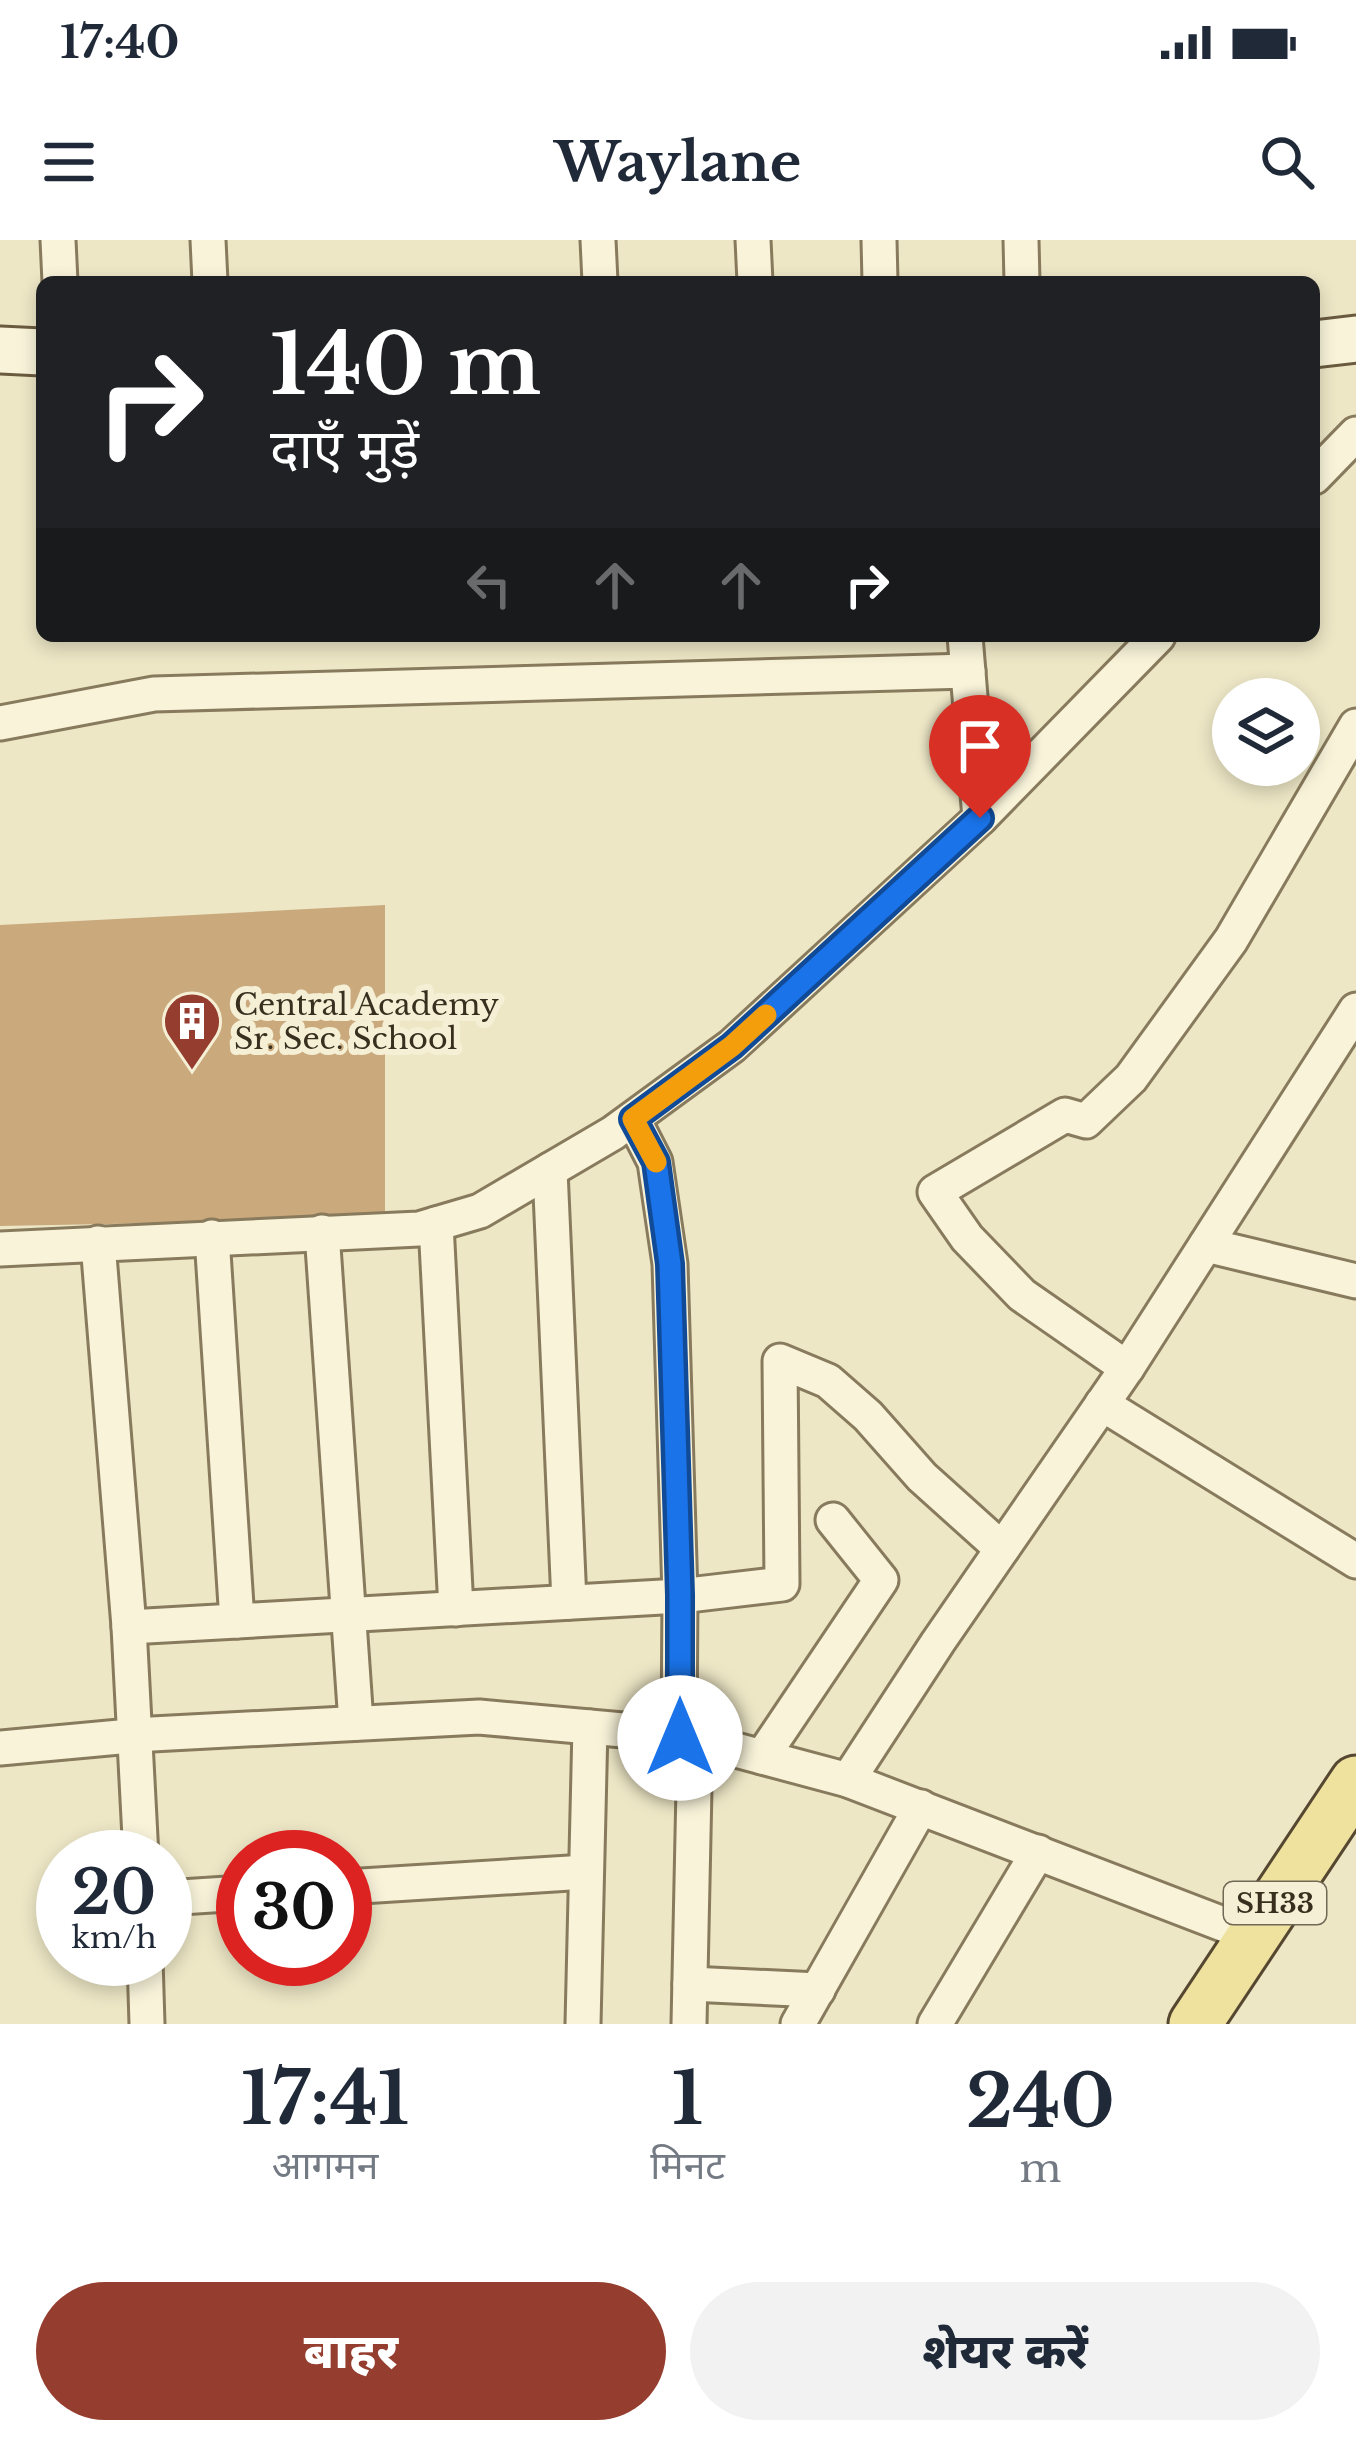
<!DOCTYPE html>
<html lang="hi">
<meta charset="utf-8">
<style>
body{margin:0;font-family:"Libre Baskerville","Noto Sans Devanagari",serif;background:#f2f2f3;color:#1f2937;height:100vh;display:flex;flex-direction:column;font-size:45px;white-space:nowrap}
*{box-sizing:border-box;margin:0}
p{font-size:39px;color:#747a83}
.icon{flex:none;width:66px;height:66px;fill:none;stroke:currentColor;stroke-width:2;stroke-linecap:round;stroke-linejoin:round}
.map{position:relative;height:1784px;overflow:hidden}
.side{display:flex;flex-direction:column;background:#fff;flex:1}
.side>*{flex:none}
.top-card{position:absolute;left:36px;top:36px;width:1284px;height:366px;border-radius:18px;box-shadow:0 6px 18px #0003;background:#202124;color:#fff;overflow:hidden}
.fabs{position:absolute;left:1212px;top:438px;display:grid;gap:24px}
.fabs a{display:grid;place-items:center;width:108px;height:108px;border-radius:50%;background:#fff;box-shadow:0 6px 18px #0003;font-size:60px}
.speed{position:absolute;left:36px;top:1590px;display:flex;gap:24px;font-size:60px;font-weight:700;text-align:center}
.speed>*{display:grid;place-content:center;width:156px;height:156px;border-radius:50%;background:#fff;box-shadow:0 6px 18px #0003;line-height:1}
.speed small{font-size:30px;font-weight:400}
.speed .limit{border:18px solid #d22;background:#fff;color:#111}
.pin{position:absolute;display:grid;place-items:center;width:102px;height:102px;color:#fff;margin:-123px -51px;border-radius:50% 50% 50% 0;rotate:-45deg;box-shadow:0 0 12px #0007}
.pin .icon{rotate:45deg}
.me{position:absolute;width:132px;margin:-66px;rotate:0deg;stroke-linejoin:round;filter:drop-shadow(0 0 9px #0008)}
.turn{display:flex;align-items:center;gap:42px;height:252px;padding:0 36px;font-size:54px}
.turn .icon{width:156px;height:156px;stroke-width:2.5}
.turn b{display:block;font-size:84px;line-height:102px}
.lanes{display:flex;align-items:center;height:114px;padding:0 36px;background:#0003;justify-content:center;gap:60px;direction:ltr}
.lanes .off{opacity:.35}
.eta{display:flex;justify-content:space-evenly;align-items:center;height:204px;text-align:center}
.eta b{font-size:72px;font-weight:800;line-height:84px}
.button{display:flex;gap:24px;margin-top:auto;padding:24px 36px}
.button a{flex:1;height:138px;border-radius:72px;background:#953d2e;color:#fff;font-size:48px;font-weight:800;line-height:138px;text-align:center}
.button a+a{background:#f2f2f3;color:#1f2937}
.status{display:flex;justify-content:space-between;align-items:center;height:84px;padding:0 60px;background:#fff;direction:ltr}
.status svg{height:33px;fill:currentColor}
header{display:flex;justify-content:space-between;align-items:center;height:156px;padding:0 36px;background:#fff;font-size:54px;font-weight:800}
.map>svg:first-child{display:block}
.building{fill:#caa97d}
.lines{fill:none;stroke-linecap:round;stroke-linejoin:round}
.street-casing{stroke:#887a5c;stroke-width:39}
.secondary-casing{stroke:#6a5b3f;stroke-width:51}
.primary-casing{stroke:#564730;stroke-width:57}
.street{stroke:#f8f3d9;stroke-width:33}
.secondary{stroke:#f8f3d9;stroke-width:45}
.primary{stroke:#efe29f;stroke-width:51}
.route-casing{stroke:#114b97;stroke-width:30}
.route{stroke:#1a73e8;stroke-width:21}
.slow{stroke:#f59e0b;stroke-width:21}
.labels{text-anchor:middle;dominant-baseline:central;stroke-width:12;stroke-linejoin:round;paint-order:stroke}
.shield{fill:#f5f0d5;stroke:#716956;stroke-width:3}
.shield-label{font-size:27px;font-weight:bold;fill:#382f1f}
.poi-label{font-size:30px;fill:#382f1f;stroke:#f5f0d5;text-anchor:start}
</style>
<div class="status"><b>17:40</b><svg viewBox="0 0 49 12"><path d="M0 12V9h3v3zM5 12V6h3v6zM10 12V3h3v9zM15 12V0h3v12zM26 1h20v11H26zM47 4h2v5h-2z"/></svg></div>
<header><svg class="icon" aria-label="menu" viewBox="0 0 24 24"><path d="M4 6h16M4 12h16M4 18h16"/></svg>Waylane<svg class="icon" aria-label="search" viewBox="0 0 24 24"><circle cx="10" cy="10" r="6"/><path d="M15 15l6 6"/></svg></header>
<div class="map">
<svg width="1356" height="1784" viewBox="0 0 1356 1784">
<rect width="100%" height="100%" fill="#ede7c6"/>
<path class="building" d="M 385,665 L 385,979 L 0,986 L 0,685 Z"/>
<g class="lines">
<defs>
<g id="street">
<path d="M 58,0 L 60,42"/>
<path d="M 208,0 L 210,42"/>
<path d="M 598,0 L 600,42"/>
<path d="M 753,0 L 755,42"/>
<path d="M 879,0 L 880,42"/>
<path d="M 1021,0 L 1022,42"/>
<path d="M 1314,237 L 1356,194"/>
<path d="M 965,396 L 980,578"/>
<path d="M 0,483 L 154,454 L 968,431"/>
<path d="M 633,879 L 655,922 L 670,1024 L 680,1356 L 679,1498"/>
<path d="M 550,930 L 569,1362"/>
<path d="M 436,984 L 456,1369"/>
<path d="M 322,992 L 356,1483"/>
<path d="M 212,997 L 237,1381"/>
<path d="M 98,1003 L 129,1387 L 141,1617"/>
<path d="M 1206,1005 L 1356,1041"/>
<path d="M 0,1009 L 419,989 L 480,971 L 613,893 L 732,806 L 980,578 L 1158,396"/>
<path d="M 1127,1128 L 1022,1055 L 967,998 L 935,952 L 1065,875 L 1086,881 L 1131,838 L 1231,700 L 1356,486"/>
<path d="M 1102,1164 L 1356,1321"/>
<path d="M 129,1387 L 680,1356 L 782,1344 L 780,1121 L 828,1141 L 868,1176 L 922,1237 L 1002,1309"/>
<path d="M 0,1508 L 152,1494 L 479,1477 L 645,1492 L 721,1506 L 848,1540 L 1254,1696"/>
<path d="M 762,1517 L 881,1340 L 833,1280"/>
<path d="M 848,1540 L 938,1402 L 1127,1128 L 1356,770"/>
<path d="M 345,1647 L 586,1632"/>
<path d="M 165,1658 L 243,1653"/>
<path d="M 145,1719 L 147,1784"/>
<path d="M 690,1744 L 818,1750"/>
<path d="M 583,1784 L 590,1487"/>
<path d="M 689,1784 L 695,1501"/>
<path d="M 798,1784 L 921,1567"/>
<path d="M 935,1784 L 1038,1612"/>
</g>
<g id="secondary">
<path d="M 1314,104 L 1356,99"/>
<path d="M 0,110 L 42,112"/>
</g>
<path id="primary" d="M 1195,1784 L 1356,1542"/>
</defs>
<use href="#street" class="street-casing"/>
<use href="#secondary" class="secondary-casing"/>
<use href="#primary" class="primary-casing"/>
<use href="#street" class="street"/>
<use href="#secondary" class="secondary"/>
<use href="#primary" class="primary"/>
</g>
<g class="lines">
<defs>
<path id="route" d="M 680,1498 L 680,1355 L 670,1024 L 656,922 L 633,879 L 732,806 L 980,578"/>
</defs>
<use href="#route" class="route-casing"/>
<use href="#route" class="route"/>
<path class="slow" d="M 656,922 L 633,879 L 732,806 L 766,775"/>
</g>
<defs>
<symbol id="building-pin" viewBox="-11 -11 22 30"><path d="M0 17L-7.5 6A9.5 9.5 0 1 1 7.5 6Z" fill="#953d2e" stroke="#f5f0d5"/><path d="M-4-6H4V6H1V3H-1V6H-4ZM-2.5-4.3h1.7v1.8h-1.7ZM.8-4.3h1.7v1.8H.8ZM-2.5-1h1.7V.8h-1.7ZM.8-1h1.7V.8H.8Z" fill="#fff"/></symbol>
</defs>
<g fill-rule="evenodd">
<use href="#building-pin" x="159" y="748" width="66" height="90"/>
</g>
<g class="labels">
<rect class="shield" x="1224" y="1642" width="102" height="42" rx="9"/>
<g class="shield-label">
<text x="1275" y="1663">SH33</text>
</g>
<g class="poi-label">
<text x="234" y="764">Central Academy<tspan x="234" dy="34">Sr. Sec. School</tspan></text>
</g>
</g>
</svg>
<div class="fabs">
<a><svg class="icon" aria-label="layers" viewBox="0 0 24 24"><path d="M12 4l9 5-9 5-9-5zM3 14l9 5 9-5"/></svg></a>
</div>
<div class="speed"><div>20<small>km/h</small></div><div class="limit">30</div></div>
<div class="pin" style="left:980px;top:578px;background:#d93025"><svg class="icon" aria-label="arrive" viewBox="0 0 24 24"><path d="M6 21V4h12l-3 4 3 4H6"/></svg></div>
<svg class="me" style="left:680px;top:1498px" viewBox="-20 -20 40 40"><circle r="19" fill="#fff"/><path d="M0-13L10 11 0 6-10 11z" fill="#1a73e8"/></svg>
<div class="top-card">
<div class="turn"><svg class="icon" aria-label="right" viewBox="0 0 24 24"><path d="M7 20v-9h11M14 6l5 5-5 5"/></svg><div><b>140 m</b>दाएँ मुड़ें</div></div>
<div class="lanes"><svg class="icon off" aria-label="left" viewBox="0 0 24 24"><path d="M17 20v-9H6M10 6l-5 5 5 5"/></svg><svg class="icon off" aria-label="ahead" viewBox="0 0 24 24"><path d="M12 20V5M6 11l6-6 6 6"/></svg><svg class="icon off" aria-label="ahead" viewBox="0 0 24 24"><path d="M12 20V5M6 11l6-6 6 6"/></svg><svg class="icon" aria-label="right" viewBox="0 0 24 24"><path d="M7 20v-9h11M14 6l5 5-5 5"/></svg></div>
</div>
</div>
<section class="side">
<div class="eta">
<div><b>17:41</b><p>आगमन</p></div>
<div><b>1</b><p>मिनट</p></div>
<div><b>240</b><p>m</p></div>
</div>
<div class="button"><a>बाहर</a><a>शेयर करें</a></div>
</section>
